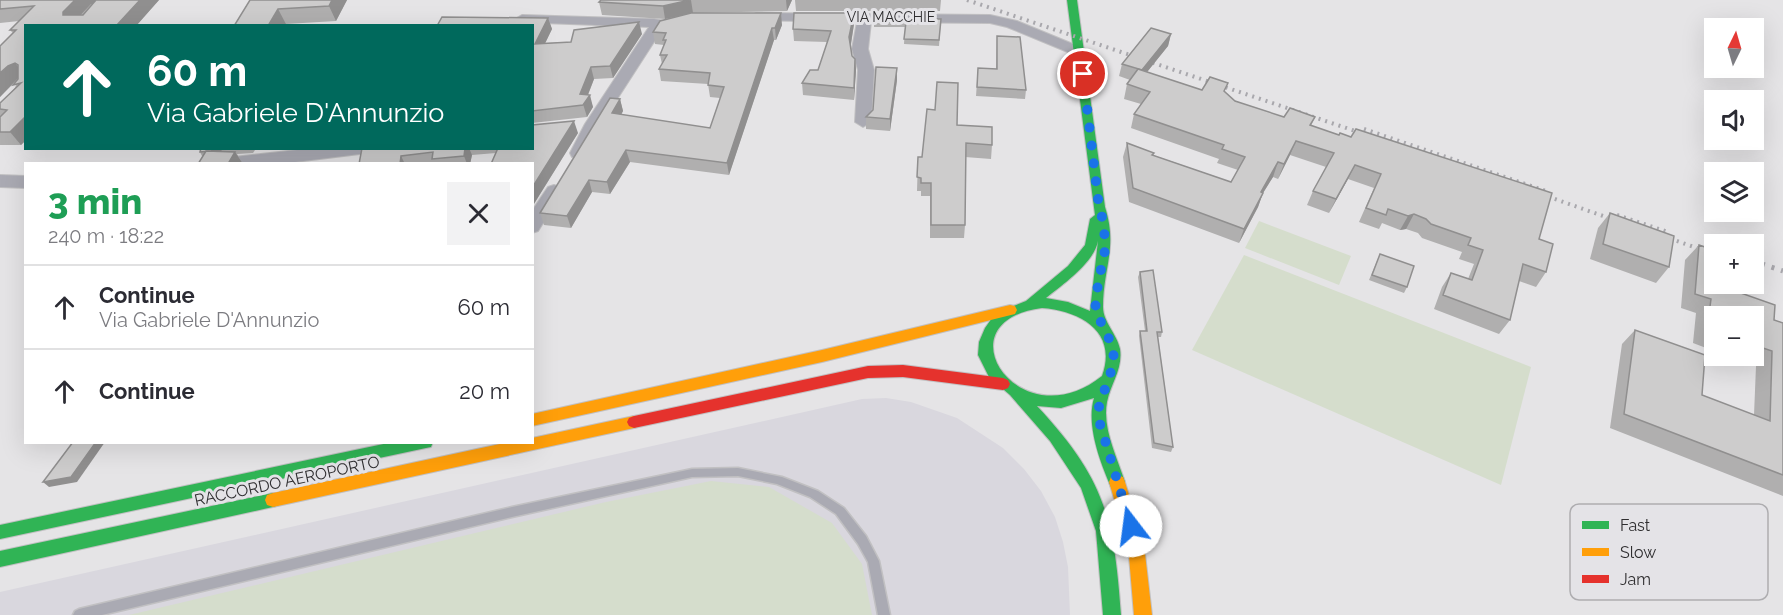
<!DOCTYPE html>
<meta charset="utf-8">
<style>
body{margin:0;font-family:Raleway,sans-serif;background:#f2f2f3;color:#2b2b33;height:100vh;display:flex;flex-direction:column;font-size:22px;white-space:nowrap}
*{box-sizing:border-box;margin:0}
p{font-size:20px;color:#7c7c81}
.icon{flex:none;width:33px;height:33px;fill:none;stroke:currentColor;stroke-width:2;stroke-linecap:round;stroke-linejoin:round}
.map{position:relative;flex:1;overflow:hidden}
.details{position:absolute;left:24px;top:162px;width:510px;height:282px;display:flex;flex-direction:column;background:#fff;border-radius:0px;box-shadow:0 6px 24px #0002}
.details>*{flex:none}
.guide{position:absolute;left:24px;top:24px;width:510px;height:126px;border-radius:0px;box-shadow:0 6px 24px #0002;background:#00695c;color:#fff;overflow:hidden}
.needle{width:39px;rotate:5deg}
.buttons{position:absolute;left:1704px;top:18px;display:grid;gap:12px}
.buttons a{display:grid;place-items:center;width:60px;height:60px;border-radius:0px;background:#fff;box-shadow:0 6px 24px #0002;font-size:30px}
.pin{position:absolute;display:grid;place-items:center;width:51px;height:51px;color:#fff;margin:-26px;border:3px solid #fff;border-radius:50%;box-shadow:0 2px 6px #0007}
.me{position:absolute;width:66px;margin:-33px;rotate:345deg;stroke-linejoin:round;filter:drop-shadow(0 0 4px #0008)}
.turn{display:flex;align-items:center;gap:21px;height:126px;padding:0 24px;font-size:27px}
.turn .icon{width:78px;height:78px;stroke-width:2.5}
.turn b{display:block;font-size:42px;line-height:51px}
.round{display:grid;place-items:center;flex:none;width:63px;height:63px;border-radius:0px;background:#f2f2f3}
.summary{display:flex;align-items:center;justify-content:space-between;height:102px;padding:0 24px}
h1{font-size:36px;font-weight:800;line-height:45px;color:#1e9e55}
ul{padding:0;list-style:none}
li{display:flex;align-items:center;gap:18px;height:84px;padding:0 24px;border-top:2px solid #e1e1e2}
li div{flex:1}
li b{display:block;font-size:22px}
li em{font-style:normal}
.map>svg:first-child{display:block}
.built{fill:#d9d7de}
.green{fill:#d5ddcc}
.lines{fill:none;stroke-linecap:round;stroke-linejoin:round}
.lane-casing{stroke:#c1c0c2;stroke-width:3}
.street-casing{stroke:#c1c0c2;stroke-width:2}
.fast-casing{stroke:#c1c0c2;stroke-width:2}
.slow-casing{stroke:#c1c0c2;stroke-width:2}
.jam-casing{stroke:#c1c0c2;stroke-width:2}
.lane{fill:#aaaab3;fill-rule:evenodd}
.street{fill:#aaaab3;fill-rule:evenodd}
.fast{fill:#30b455;fill-rule:evenodd}
.slow{fill:#ff9f0a;fill-rule:evenodd}
.jam{fill:#e5322d;fill-rule:evenodd}
.rail-far1{stroke:#a9a8ad;stroke-width:4;stroke-dasharray:2 5;stroke-linecap:butt}
.rail{stroke:#a9a8ad;stroke-width:5;stroke-dasharray:3 7;stroke-linecap:butt}
.wall{fill:#b0afaf}
.shaded-wall{fill:#908f8f}
.building{fill:#cdcccc;stroke:#908f8f;stroke-width:1.5}
.route{stroke:#1a73e8;stroke-width:10;stroke-dasharray:0 18}
.labels{text-anchor:middle;dominant-baseline:central;stroke-width:6;stroke-linejoin:round;paint-order:stroke}
.far-street-label{font-size:14px;fill:#2f2e30;stroke:#e4e3e7}
.street-label{font-size:16px;fill:#2f2e30;stroke:#e4e3e7}
.key{fill:#e4e3e7;stroke:#aeadb0;stroke-width:1.5}
.key-label{font-size:16px;fill:#2f2e30}
</style>
<div class="map">
<svg width="1783" height="615" viewBox="0 0 1783 615">
<rect width="100%" height="100%" fill="#e5e4e6"/>
<path class="built" d="M 886,398 L 911,402 L 957,418 L 1003,448 L 1024,469 L 1041,491 L 1055,517 L 1063,542 L 1068,567 L 1070,615 L 0,615 L 0,592 L 862,399 Z"/>
<g class="green">
<path d="M 1259,221 L 1351,256 L 1339,285 L 1245,248 Z"/>
<path d="M 1244,255 L 1531,367 L 1501,485 L 1192,350 Z"/>
<path d="M 711,481 L 769,487 L 832,523 L 862,564 L 872,615 L 129,615 L 606,502 Z"/>
</g>
<g class="lines">
<defs>
<path id="lane" d="M 738,468 L 782,477 L 818,491 L 844,508 L 866,536 L 879,561 L 890,615 L 878,615 L 868,562 L 858,544 L 836,514 L 810,497 L 777,484 L 738,476 L 692,477 L 512,517 L 102,615 L 73,615 L 75,611 L 79,609 L 512,507 L 692,469 Z"/>
<g id="street">
<path d="M 756,13 L 990,15 L 1017,21 L 1085,49 L 1088,52 L 1085,55 L 1075,55 L 1007,27 L 990,23 L 871,22 L 868,49 L 874,70 L 871,122 L 863,127 L 855,122 L 858,70 L 852,49 L 857,22 L 751,20 L 749,17 Z"/>
<path d="M 522,15 L 654,19 L 665,21 L 676,19 L 683,23 L 681,26 L 661,31 L 601,124 L 584,157 L 572,157 L 570,153 L 585,124 L 649,27 L 517,22 L 515,19 Z"/>
<path d="M 315,148 L 376,148 L 368,153 L 279,164 L 217,164 L 225,158 Z"/>
<path d="M 0,175 L 26,176 L 26,188 L 0,187 Z"/>
<path d="M 554,185 L 560,187 L 563,191 L 538,231 L 532,233 L 532,211 L 548,187 Z"/>
</g>
<g id="fast">
<path d="M 1067,0 L 1077,0 L 1105,207 C 1118,248 1103,268 1103,307 C 1103,322 1117,334 1120,349 C 1123,369 1111,383 1107,402 C 1102,428 1117,457 1125,482 L 1123,487 L 1117,489 L 1111,487 C 1100,462 1086,425 1094,398 L 1061,408 L 1037,406 C 1105,479 1114,518 1121,615 L 1103,615 L 1096,531 L 1081,488 L 1050,441 L 1010,395 L 989,377 L 978,355 L 979,342 L 985,328 L 992,318 L 1001,311 L 1026,301 L 1068,266 L 1085,245 L 1090,219 L 1095,215 ZM 1098,241 L 1090,311 L 1068,302 L 1046,298 C 1062,285 1094,263 1098,241 ZM 1042,308 C 1081,311 1118,332 1102,376 C 1020,442 938,321 1042,308 Z"/>
<path d="M 393,442 L 433,442 L 431,447 L 426,448 L 0,539 L 0,525 Z"/>
<path d="M 273,493 L 279,495 L 281,500 L 279,505 L 273,507 L 0,567 L 0,551 Z"/>
</g>
<g id="slow">
<path d="M 1010,305 L 1015,306 L 1017,310 L 1015,314 L 822,362 L 532,426 L 532,414 L 822,350 Z"/>
<path d="M 634,416 L 639,418 L 641,422 L 639,426 L 634,428 L 273,507 L 267,505 L 265,500 L 267,495 L 273,493 L 509,442 L 532,442 L 532,438 Z"/>
<path d="M 1117,475 L 1123,477 L 1125,482 L 1144,545 L 1152,615 L 1134,615 L 1128,545 L 1109,482 L 1111,477 Z"/>
</g>
<path id="jam" d="M 903,365 L 1003,378 L 1008,380 L 1010,384 L 1008,388 L 1003,390 L 903,377 L 868,378 L 634,428 L 629,426 L 627,422 L 629,418 L 634,416 L 868,366 Z"/>
</defs>
<use href="#lane" class="lane-casing"/>
<use href="#street" class="street-casing"/>
<use href="#fast" class="fast-casing"/>
<use href="#slow" class="slow-casing"/>
<use href="#jam" class="jam-casing"/>
<use href="#lane" class="lane"/>
<use href="#street" class="street"/>
<use href="#fast" class="fast"/>
<use href="#slow" class="slow"/>
<use href="#jam" class="jam"/>
<g class="rail-far1">
<path d="M 967,0 L 1370,136"/>
<path d="M 1364,129 L 1546,191"/>
<path d="M 1535,192 L 1623,223"/>
<path d="M 1617,215 L 1668,232"/>
<path d="M 1657,234 L 1714,254"/>
<path d="M 1754,261 L 1766,265"/>
</g>
<path class="rail" d="M 1762,264 L 1783,271"/>
</g>
<g class="wall">
<path d="M 0,0 L 159,0 L 136,26 L 26,26 L 26,140 L 21,145 L 0,145 L 0,103 L 15,88 L 18,79 L 0,97 L 0,46 L 13,33 L 10,30 L 19,21 L 0,23 Z"/>
<path d="M 250,0 L 347,0 L 336,21 L 286,24 L 285,26 L 234,26 Z"/>
<path d="M 601,0 L 792,0 L 787,11 L 693,13 L 665,19 L 602,15 L 599,2 Z"/>
<path d="M 795,0 L 941,0 L 940,11 L 796,11 Z"/>
<path d="M 854,13 L 854,24 L 851,45 L 852,56 L 855,59 L 856,70 L 854,100 L 803,95 L 802,83 L 818,70 L 827,42 L 794,41 L 793,29 Z"/>
<path d="M 548,18 L 552,29 L 545,43 L 571,42 L 642,34 L 613,78 L 594,79 L 588,95 L 593,107 L 587,117 L 532,123 L 532,26 Z"/>
<path d="M 874,19 L 941,19 L 939,46 L 904,44 L 905,27 L 874,27 Z"/>
<path d="M 782,25 L 776,40 L 774,40 L 729,175 L 630,162 L 610,194 L 592,192 L 571,228 L 544,225 L 540,213 L 620,99 L 623,111 L 621,115 L 710,128 L 720,98 L 710,97 L 708,84 L 661,81 L 659,69 L 662,64 L 660,55 L 664,45 L 655,44 L 653,32 Z"/>
<path d="M 1171,34 L 1168,46 L 1147,72 L 1202,90 L 1225,92 L 1235,101 L 1284,117 L 1315,117 L 1311,126 L 1539,239 L 1546,272 L 1536,287 L 1519,281 L 1510,320 L 1499,334 L 1434,309 L 1442,287 L 1451,273 L 1468,279 L 1474,264 L 1459,259 L 1462,252 L 1422,238 L 1418,233 L 1406,229 L 1400,230 L 1382,223 L 1379,229 L 1359,222 L 1374,188 L 1348,179 L 1329,213 L 1307,205 L 1313,191 L 1326,167 L 1290,155 L 1278,179 L 1273,177 L 1263,193 L 1258,207 L 1239,243 L 1129,202 L 1123,157 L 1127,143 L 1154,153 L 1153,155 L 1231,182 L 1238,170 L 1217,163 L 1219,159 L 1131,128 L 1134,114 L 1141,104 L 1124,99 L 1127,84 L 1130,80 L 1119,76 L 1122,64 Z"/>
<path d="M 997,36 L 1026,90 L 1025,99 L 976,96 L 978,68 L 996,69 Z"/>
<path d="M 897,80 L 890,131 L 866,129 L 866,117 L 873,110 Z"/>
<path d="M 957,125 L 992,145 L 991,159 L 965,157 L 965,225 L 964,238 L 930,238 L 930,196 L 921,196 L 921,191 L 917,191 L 918,157 L 922,157 Z"/>
<path d="M 578,133 L 532,207 L 532,164 L 496,153 L 472,155 L 470,164 L 359,164 L 362,148 L 532,148 Z"/>
<path d="M 201,148 L 265,148 L 255,150 L 253,153 L 237,154 L 243,164 L 202,156 L 200,152 Z"/>
<path d="M 1610,213 L 1669,267 L 1656,283 L 1590,259 L 1598,228 Z"/>
<path d="M 1699,245 L 1718,285 L 1774,320 L 1783,323 L 1783,496 L 1610,428 L 1622,344 L 1635,330 L 1702,395 L 1754,415 L 1756,366 L 1727,356 L 1754,356 L 1754,316 L 1714,316 L 1714,351 L 1693,343 L 1696,313 L 1681,308 L 1685,260 Z"/>
<path d="M 1380,254 L 1407,287 L 1404,293 L 1369,280 Z"/>
<path d="M 1140,272 L 1162,332 L 1161,337 L 1158,337 L 1173,447 L 1171,452 L 1152,448 L 1139,336 L 1140,331 L 1145,331 L 1138,277 Z"/>
</g>
<g class="shaded-wall">
<path d="M 75,0 L 97,0 L 99,3 L 91,4 L 72,24 L 63,15 L 63,12 Z"/>
<path d="M 140,0 L 159,0 L 136,26 L 116,26 Z"/>
<path d="M 332,0 L 347,0 L 336,21 L 329,6 Z"/>
<path d="M 691,0 L 693,13 L 665,19 L 663,6 Z"/>
<path d="M 786,0 L 792,0 L 787,11 Z"/>
<path d="M 278,9 L 286,24 L 285,26 L 268,26 Z"/>
<path d="M 781,13 L 782,25 L 776,40 L 775,28 Z"/>
<path d="M 854,13 L 854,24 L 850,49 L 849,37 Z"/>
<path d="M 548,18 L 552,29 L 539,56 L 535,44 Z"/>
<path d="M 639,22 L 642,34 L 613,78 L 610,66 Z"/>
<path d="M 772,28 L 774,40 L 729,175 L 727,163 Z"/>
<path d="M 1171,34 L 1168,46 L 1139,82 L 1142,70 Z"/>
<path d="M 855,59 L 856,70 L 854,100 L 854,88 Z"/>
<path d="M 15,63 L 25,76 L 18,78 L 0,97 L 0,73 L 8,66 Z"/>
<path d="M 591,67 L 594,79 L 585,102 L 590,95 L 593,107 L 587,117 L 580,94 Z"/>
<path d="M 897,68 L 897,80 L 890,131 L 890,119 Z"/>
<path d="M 620,99 L 623,111 L 615,126 L 612,113 Z"/>
<path d="M 26,116 L 26,140 L 21,145 L 10,132 Z"/>
<path d="M 574,121 L 578,133 L 532,207 L 532,188 Z"/>
<path d="M 1296,141 L 1290,155 L 1278,179 L 1284,164 Z"/>
<path d="M 215,148 L 220,148 L 225,156 L 211,151 Z"/>
<path d="M 465,148 L 469,148 L 472,155 L 470,164 L 467,164 L 464,156 Z"/>
<path d="M 626,150 L 630,162 L 610,194 L 607,182 Z"/>
<path d="M 235,152 L 243,164 L 228,164 Z"/>
<path d="M 401,156 L 405,164 L 400,164 Z"/>
<path d="M 1278,162 L 1273,177 L 1255,206 L 1261,192 Z"/>
<path d="M 1355,165 L 1348,179 L 1329,213 L 1336,199 Z"/>
<path d="M 589,180 L 592,192 L 571,228 L 567,216 Z"/>
<path d="M 1263,193 L 1258,207 L 1239,243 L 1244,229 Z"/>
<path d="M 1414,214 L 1406,229 L 1400,230 L 1408,216 Z"/>
<path d="M 96,442 L 105,442 L 77,482 L 49,487 L 43,482 Z"/>
</g>
<g class="building">
<path d="M 0,0 L 75,0 L 63,12 L 63,15 L 83,15 L 96,0 L 140,0 L 116,26 L 26,26 L 26,116 L 10,132 L 0,132 L 0,117 L 7,110 L 0,109 L 0,103 L 21,83 L 13,85 L 18,79 L 18,65 L 15,63 L 8,66 L 0,73 L 0,46 L 16,30 L 10,30 L 34,6 L 0,9 Z"/>
<path d="M 250,0 L 332,0 L 329,6 L 278,9 L 268,26 L 234,26 Z"/>
<path d="M 601,0 L 690,0 L 663,6 L 599,2 Z"/>
<path d="M 691,13 L 781,13 L 775,28 L 772,28 L 727,163 L 626,150 L 607,182 L 589,180 L 567,216 L 540,213 L 610,98 L 620,99 L 612,113 L 710,128 L 724,87 L 708,85 L 710,73 L 659,69 L 667,55 L 660,55 L 666,40 L 663,40 L 666,33 L 653,32 L 660,21 Z"/>
<path d="M 794,13 L 854,13 L 849,37 L 852,56 L 855,59 L 854,88 L 802,83 L 810,70 L 818,70 L 831,31 L 793,29 Z"/>
<path d="M 442,17 L 548,18 L 535,44 L 571,42 L 574,30 L 639,22 L 610,66 L 591,67 L 580,94 L 590,95 L 583,105 L 532,111 L 532,26 L 437,26 Z"/>
<path d="M 874,19 L 941,19 L 939,40 L 904,39 L 906,22 L 873,21 Z"/>
<path d="M 1151,28 L 1171,34 L 1142,70 L 1122,64 Z"/>
<path d="M 997,36 L 1020,37 L 1026,90 L 977,87 L 978,68 L 997,69 Z"/>
<path d="M 876,67 L 897,68 L 890,119 L 866,117 L 873,110 Z"/>
<path d="M 1138,69 L 1202,90 L 1210,77 L 1228,83 L 1224,91 L 1235,101 L 1284,117 L 1290,108 L 1315,117 L 1310,125 L 1339,135 L 1340,133 L 1351,137 L 1356,129 L 1552,193 L 1539,239 L 1553,244 L 1546,272 L 1523,264 L 1510,320 L 1443,295 L 1451,273 L 1472,280 L 1483,250 L 1468,245 L 1471,238 L 1431,224 L 1426,219 L 1414,214 L 1408,216 L 1388,209 L 1386,215 L 1366,208 L 1381,174 L 1355,165 L 1336,199 L 1313,191 L 1334,153 L 1296,141 L 1284,164 L 1278,162 L 1261,192 L 1263,193 L 1244,229 L 1133,188 L 1127,143 L 1154,153 L 1152,155 L 1231,182 L 1245,157 L 1222,149 L 1224,145 L 1134,114 L 1150,92 L 1127,84 Z"/>
<path d="M 937,82 L 958,83 L 957,125 L 992,127 L 992,145 L 966,143 L 965,225 L 931,225 L 931,183 L 921,183 L 921,178 L 917,177 L 918,157 L 922,157 L 927,109 L 935,110 Z"/>
<path d="M 574,121 L 532,188 L 532,164 L 491,164 L 498,148 L 532,148 L 532,125 Z"/>
<path d="M 201,148 L 215,148 L 211,151 L 200,152 Z"/>
<path d="M 362,148 L 465,148 L 464,156 L 432,159 L 433,152 L 401,156 L 400,164 L 359,164 Z"/>
<path d="M 206,151 L 235,152 L 228,164 L 198,164 Z"/>
<path d="M 1610,213 L 1674,236 L 1669,267 L 1603,244 Z"/>
<path d="M 1699,245 L 1714,250 L 1714,284 L 1718,284 L 1718,285 L 1775,305 L 1774,320 L 1783,323 L 1783,475 L 1624,414 L 1635,330 L 1705,355 L 1702,395 L 1770,421 L 1772,351 L 1754,345 L 1754,316 L 1714,316 L 1714,331 L 1707,329 L 1711,299 L 1695,294 Z"/>
<path d="M 1380,254 L 1414,266 L 1407,287 L 1372,275 Z"/>
<path d="M 1153,270 L 1162,332 L 1157,332 L 1173,447 L 1154,443 L 1140,331 L 1147,331 L 1140,272 Z"/>
<path d="M 73,442 L 96,442 L 71,477 L 43,482 Z"/>
</g>
<g class="lines">
<path class="route" d="M 1083,74 L 1099,207 L 1104,224 L 1105,250 L 1098,284 L 1095,310 L 1113,347 L 1114,363 L 1099,406 L 1100,424 L 1131,526"/>
</g>
<g class="labels">
<g class="far-street-label">
<text x="891" y="17">VIA MACCHIE</text>
</g>
<g class="street-label">
<text transform="translate(287 481) rotate(-12)">RACCORDO AEROPORTO</text>
</g>
</g>
<rect x="1570" y="504" width="198" height="96" rx="9" class="key"/>
<rect x="1582" y="521" width="27" height="8" fill="#30b455"/>
<rect x="1582" y="548" width="27" height="8" fill="#ff9f0a"/>
<rect x="1582" y="575" width="27" height="8" fill="#e5322d"/>
<g class="key-label">
<text x="1620" y="531">Fast</text>
<text x="1620" y="558">Slow</text>
<text x="1620" y="585">Jam</text>
</g>
</svg>
<div class="buttons">
<a><svg class="needle" viewBox="-14 -14 28 28"><path d="M0-13l5 13h-10z" fill="#e53935"/><path d="M0 13l5-13h-10z" fill="#7c7c81"/></svg></a>
<a><svg class="icon" aria-label="sound" viewBox="0 0 24 24"><path d="M4 9h4l5-4v14l-5-4H4zM17 9q2 3 0 6"/></svg></a>
<a><svg class="icon" aria-label="layers" viewBox="0 0 24 24"><path d="M12 4l9 5-9 5-9-5zM3 14l9 5 9-5"/></svg></a>
<a>+</a>
<a>−</a>
</div>
<div class="pin" style="left:1083px;top:74px;background:#d93025"><svg class="icon" aria-label="arrive" viewBox="0 0 24 24"><path d="M6 21V4h12l-3 4 3 4H6"/></svg></div>
<svg class="me" style="left:1131px;top:526px" viewBox="-20 -20 40 40"><circle r="19" fill="#fff"/><path d="M0-13L10 11 0 6-10 11z" fill="#1a73e8"/></svg>
<div class="guide">
<div class="turn"><svg class="icon" aria-label="ahead" viewBox="0 0 24 24"><path d="M12 20V5M6 11l6-6 6 6"/></svg><div><b>60 m</b>Via Gabriele D'Annunzio</div></div>
</div>
<section class="details">
<div class="summary"><div><h1>3 min</h1><p>240 m · 18:22</p></div><a class="round"><svg class="icon" aria-label="close" viewBox="0 0 24 24"><path d="M6 6l12 12M18 6L6 18"/></svg></a></div>
<ul>
<li><svg class="icon" aria-label="ahead" viewBox="0 0 24 24"><path d="M12 20V5M6 11l6-6 6 6"/></svg><div><b>Continue</b><p>Via Gabriele D'Annunzio</p></div><em>60 m</em></li>
<li><svg class="icon" aria-label="ahead" viewBox="0 0 24 24"><path d="M12 20V5M6 11l6-6 6 6"/></svg><div><b>Continue</b></div><em>20 m</em></li>
</ul>
</section>
</div>
